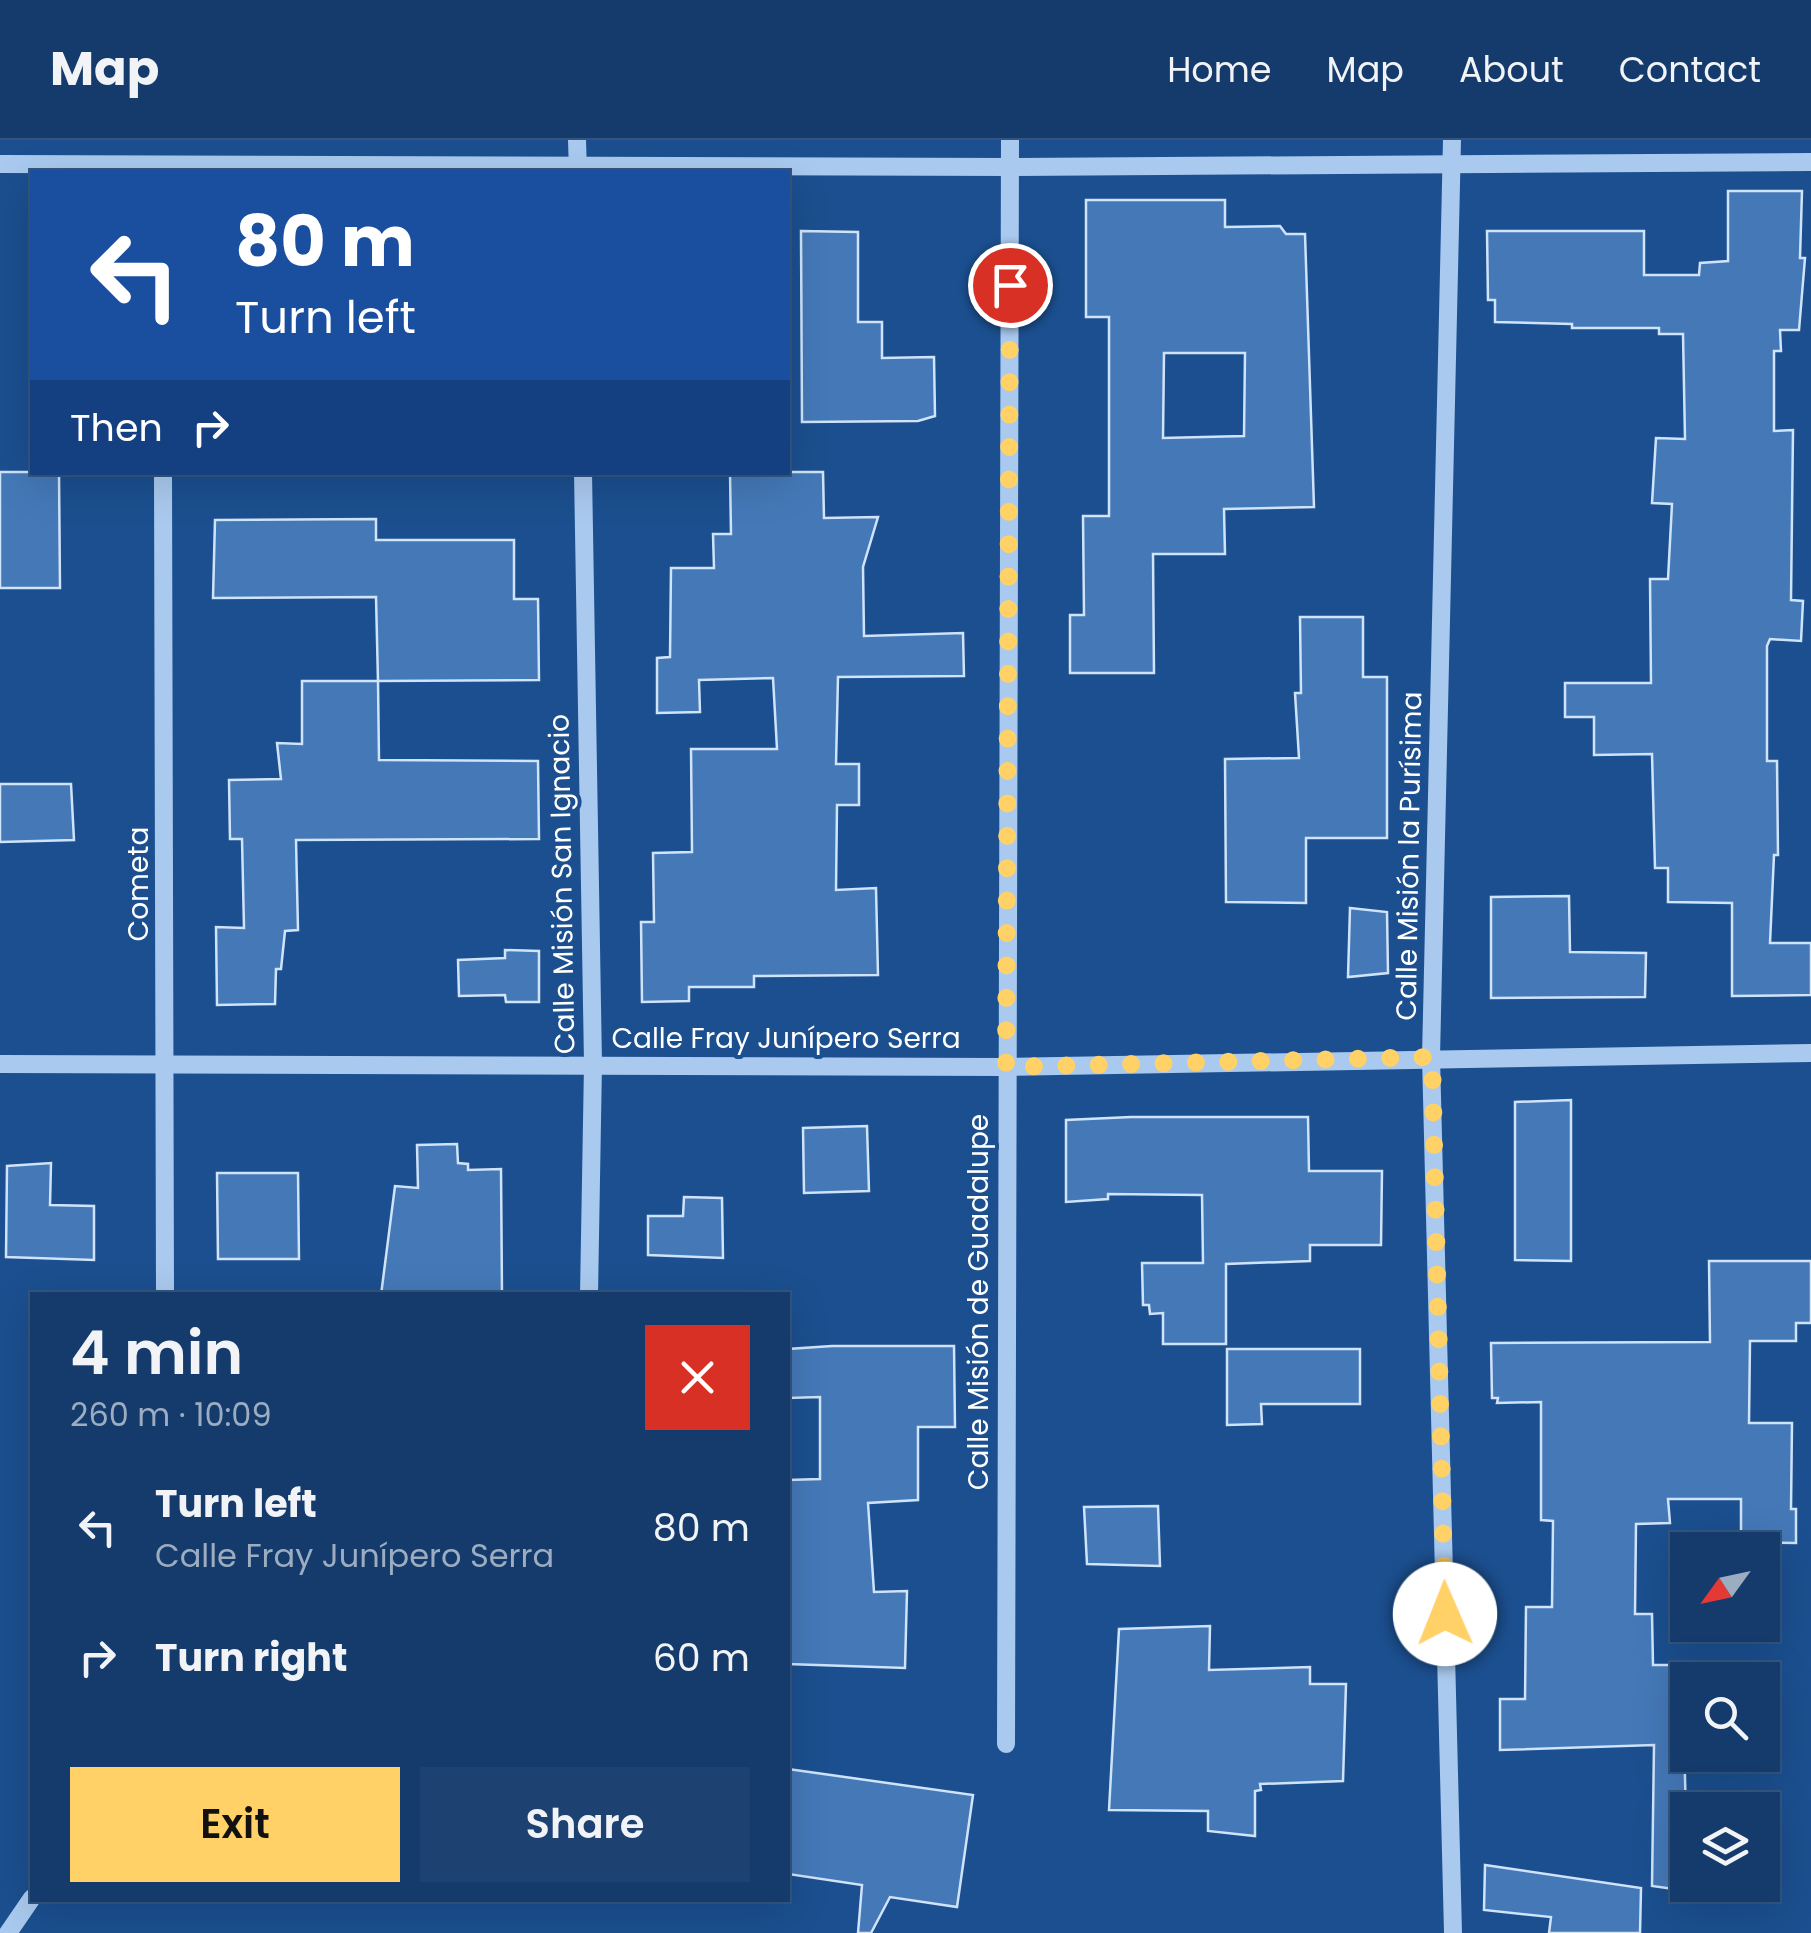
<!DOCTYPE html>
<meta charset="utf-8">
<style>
body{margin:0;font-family:Poppins,sans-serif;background:#1d4271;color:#f1f3f6;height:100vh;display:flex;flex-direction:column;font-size:38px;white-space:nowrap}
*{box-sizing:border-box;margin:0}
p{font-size:32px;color:#9dadc1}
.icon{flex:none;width:55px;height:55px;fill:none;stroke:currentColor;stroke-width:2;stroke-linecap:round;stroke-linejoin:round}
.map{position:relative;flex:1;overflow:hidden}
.sheet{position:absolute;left:30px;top:1152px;width:760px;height:610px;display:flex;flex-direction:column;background:#143b6b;border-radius:0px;box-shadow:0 10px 40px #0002,0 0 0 2px #33557e}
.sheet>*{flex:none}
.hud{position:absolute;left:30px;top:30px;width:760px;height:305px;border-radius:0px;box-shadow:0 10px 40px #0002,0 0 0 2px #33557e;background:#1a4fa0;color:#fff;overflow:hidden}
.needle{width:65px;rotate:237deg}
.fabs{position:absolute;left:1670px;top:1392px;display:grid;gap:20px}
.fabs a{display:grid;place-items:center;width:110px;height:110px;border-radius:0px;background:#143b6b;box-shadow:0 10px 40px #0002,0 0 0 2px #33557e;font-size:50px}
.pin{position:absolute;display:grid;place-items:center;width:85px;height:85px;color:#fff;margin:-42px;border:5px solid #fff;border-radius:50%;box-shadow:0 2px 10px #0007}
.me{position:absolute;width:110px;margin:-55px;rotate:359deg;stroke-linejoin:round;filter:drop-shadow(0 0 8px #0008)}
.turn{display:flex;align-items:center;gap:35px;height:210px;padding:0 40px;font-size:45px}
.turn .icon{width:130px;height:130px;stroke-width:2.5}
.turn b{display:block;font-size:70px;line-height:85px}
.then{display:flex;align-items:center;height:95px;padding:0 40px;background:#0003;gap:20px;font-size:38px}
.round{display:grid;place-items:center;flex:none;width:105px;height:105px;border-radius:0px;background:#1d4271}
.overview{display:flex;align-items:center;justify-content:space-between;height:170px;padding:0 40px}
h1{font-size:60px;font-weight:600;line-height:75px}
.action{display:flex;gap:20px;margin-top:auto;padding:20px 40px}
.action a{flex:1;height:115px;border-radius:0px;background:#ffd166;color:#111;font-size:40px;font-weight:600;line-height:115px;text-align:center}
.action a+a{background:#1d4271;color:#f1f3f6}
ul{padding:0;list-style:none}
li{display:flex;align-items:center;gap:30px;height:130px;padding:0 40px}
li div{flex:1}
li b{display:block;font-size:38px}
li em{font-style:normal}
header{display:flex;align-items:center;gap:60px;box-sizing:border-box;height:140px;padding:0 50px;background:#143b6b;border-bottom:2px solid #33557e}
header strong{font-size:48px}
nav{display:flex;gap:55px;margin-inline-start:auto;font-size:35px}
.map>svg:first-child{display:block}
.building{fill:#4478b7;stroke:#cfe3fa;stroke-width:2.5;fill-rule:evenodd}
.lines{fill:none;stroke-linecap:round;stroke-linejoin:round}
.minor{stroke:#a9c9ee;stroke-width:18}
.route{stroke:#ffd166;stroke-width:18;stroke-dasharray:0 32.4}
.labels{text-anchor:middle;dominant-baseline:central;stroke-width:8;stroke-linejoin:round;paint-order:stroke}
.street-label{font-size:28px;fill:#fff;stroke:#1b4f8f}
</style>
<header>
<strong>Map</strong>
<nav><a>Home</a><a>Map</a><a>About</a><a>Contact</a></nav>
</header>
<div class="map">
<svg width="1811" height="1793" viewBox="0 0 1811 1793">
<rect width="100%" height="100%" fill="#1b4f8f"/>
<g class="building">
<path d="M 1728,51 L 1802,51 L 1800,118 L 1805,118 L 1799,190 L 1780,190 L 1781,211 L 1774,211 L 1774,291 L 1793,290 L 1791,460 L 1803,461 L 1801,501 L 1770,499 L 1767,506 L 1767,621 L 1777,621 L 1778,715 L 1774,715 L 1770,803 L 1811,803 L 1811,855 L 1732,856 L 1732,763 L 1668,762 L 1668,728 L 1655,728 L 1652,614 L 1594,615 L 1594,577 L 1565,577 L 1565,543 L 1651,543 L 1650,439 L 1668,439 L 1672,364 L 1652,363 L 1656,298 L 1685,299 L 1683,194 L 1659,194 L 1659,188 L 1572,188 L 1572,184 L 1495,182 L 1495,160 L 1488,160 L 1487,91 L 1644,91 L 1644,135 L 1699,135 L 1700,123 L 1728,121 Z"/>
<path d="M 1086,60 L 1225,60 L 1225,87 L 1280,86 L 1286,94 L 1305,94 L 1314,367 L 1224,369 L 1225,414 L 1153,414 L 1154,533 L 1070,533 L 1070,475 L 1084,475 L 1083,376 L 1109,376 L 1109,177 L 1086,177 ZM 1164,213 L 1245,213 L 1244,296 L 1163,298 Z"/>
<path d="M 801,91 L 858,92 L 858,182 L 882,182 L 882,218 L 934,217 L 935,276 L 918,281 L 802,282 Z"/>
<path d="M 0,332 L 59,332 L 60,448 L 0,448 Z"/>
<path d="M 730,332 L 823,332 L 824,378 L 878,377 L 863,427 L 864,496 L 963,493 L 964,536 L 838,537 L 836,624 L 859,624 L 859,665 L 837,665 L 836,750 L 876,748 L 878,835 L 754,836 L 754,847 L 689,847 L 689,861 L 642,862 L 641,782 L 654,782 L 653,713 L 692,712 L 691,609 L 777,609 L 773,538 L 699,540 L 700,572 L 657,573 L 657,518 L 670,517 L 671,428 L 714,428 L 713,394 L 731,394 Z"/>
<path d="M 376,379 L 376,400 L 514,400 L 514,459 L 538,459 L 539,540 L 378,541 L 376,457 L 213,458 L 215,380 Z"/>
<path d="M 1300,477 L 1363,477 L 1363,537 L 1387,537 L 1387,698 L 1306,698 L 1306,763 L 1226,762 L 1225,619 L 1299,618 L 1295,553 L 1301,553 Z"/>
<path d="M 302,541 L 378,541 L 379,620 L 538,621 L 539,699 L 296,700 L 298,790 L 285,791 L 281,829 L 276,829 L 275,864 L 217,865 L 216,787 L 244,788 L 242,699 L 230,699 L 229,640 L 281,639 L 277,603 L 302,604 Z"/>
<path d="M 0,644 L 71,644 L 74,700 L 0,702 Z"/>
<path d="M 1569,756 L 1570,812 L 1646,813 L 1645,857 L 1491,858 L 1491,757 Z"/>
<path d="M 1350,768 L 1387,772 L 1388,833 L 1348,837 Z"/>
<path d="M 505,810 L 539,811 L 539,862 L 506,862 L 505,855 L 459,856 L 458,820 L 505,818 Z"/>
<path d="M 1571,960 L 1571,1121 L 1515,1120 L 1515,962 Z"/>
<path d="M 1131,977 L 1308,977 L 1309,1031 L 1382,1031 L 1381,1105 L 1310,1105 L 1310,1121 L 1226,1124 L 1226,1204 L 1163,1204 L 1163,1173 L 1150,1174 L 1149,1165 L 1143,1165 L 1142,1123 L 1203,1123 L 1202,1055 L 1108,1054 L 1108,1059 L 1066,1062 L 1066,980 Z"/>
<path d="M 867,986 L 869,1051 L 804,1053 L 803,988 Z"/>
<path d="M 457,1004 L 458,1023 L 468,1024 L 468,1030 L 501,1029 L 502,1155 L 381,1155 L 395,1046 L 418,1048 L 417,1005 Z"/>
<path d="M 51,1023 L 50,1065 L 94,1066 L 94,1120 L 6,1117 L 7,1026 Z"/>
<path d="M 217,1033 L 298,1033 L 299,1119 L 218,1119 Z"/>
<path d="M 684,1057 L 722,1058 L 723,1118 L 648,1115 L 648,1076 L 683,1076 Z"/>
<path d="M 1709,1121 L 1811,1121 L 1811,1183 L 1796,1183 L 1796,1201 L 1750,1201 L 1749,1283 L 1792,1283 L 1791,1369 L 1796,1369 L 1796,1403 L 1741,1402 L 1741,1359 L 1668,1359 L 1670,1383 L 1636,1384 L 1635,1474 L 1652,1474 L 1653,1525 L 1682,1525 L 1688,1751 L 1652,1746 L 1654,1605 L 1500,1610 L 1500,1559 L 1525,1559 L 1526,1467 L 1552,1467 L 1553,1381 L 1541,1380 L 1541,1262 L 1497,1263 L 1498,1258 L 1492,1258 L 1491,1203 L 1710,1202 Z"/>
<path d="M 832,1206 L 954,1206 L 955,1287 L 918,1287 L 918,1360 L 868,1363 L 874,1452 L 907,1451 L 905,1528 L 788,1524 L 788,1340 L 820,1339 L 820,1257 L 788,1258 L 788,1209 Z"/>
<path d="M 1227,1209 L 1360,1209 L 1360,1264 L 1261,1264 L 1262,1284 L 1227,1285 Z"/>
<path d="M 1158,1366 L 1160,1426 L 1087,1424 L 1084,1367 Z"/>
<path d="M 1210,1486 L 1209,1530 L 1310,1527 L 1310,1544 L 1346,1544 L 1343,1641 L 1260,1644 L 1261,1650 L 1255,1651 L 1255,1696 L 1208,1691 L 1208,1671 L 1109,1670 L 1119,1489 Z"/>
<path d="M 788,1629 L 973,1655 L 957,1767 L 890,1757 L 871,1793 L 858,1793 L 862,1745 L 788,1734 Z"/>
<path d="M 1485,1725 L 1641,1748 L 1640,1793 L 1549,1793 L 1551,1777 L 1484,1770 Z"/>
</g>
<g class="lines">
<g class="minor">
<path d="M 577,0 L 578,32"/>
<path d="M 1452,0 L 1431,917 L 1453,1793"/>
<path d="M 0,24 L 1011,27 L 1811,22"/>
<path d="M 163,332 L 165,1155"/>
<path d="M 583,332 L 593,924 L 589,1155"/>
<path d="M 0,924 L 1006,927 L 1811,913"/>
<path d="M 1006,1604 L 1010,0"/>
<path d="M 8,1793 L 32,1758"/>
</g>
</g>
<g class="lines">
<path class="route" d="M 1010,145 L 1006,927 L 1432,917 L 1445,1474"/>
</g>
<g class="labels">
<g class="street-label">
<text transform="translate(1409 716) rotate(-89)">Calle Misión la Purísima</text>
<text transform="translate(138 744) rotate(-90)">Cometa</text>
<text transform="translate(562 744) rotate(-91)">Calle Misión San Ignacio</text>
<text x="786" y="898">Calle Fray Junípero Serra</text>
<text transform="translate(978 1162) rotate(-90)">Calle Misión de Guadalupe</text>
</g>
</g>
</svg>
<div class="fabs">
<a><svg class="needle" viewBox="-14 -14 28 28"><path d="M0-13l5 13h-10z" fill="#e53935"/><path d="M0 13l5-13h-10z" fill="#9dadc1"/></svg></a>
<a><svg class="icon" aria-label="search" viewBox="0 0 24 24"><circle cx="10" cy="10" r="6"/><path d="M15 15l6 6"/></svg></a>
<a><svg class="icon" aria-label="layers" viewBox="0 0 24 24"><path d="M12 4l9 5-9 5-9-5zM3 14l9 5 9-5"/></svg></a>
</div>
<div class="pin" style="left:1010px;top:145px;background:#d93025"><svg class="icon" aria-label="arrive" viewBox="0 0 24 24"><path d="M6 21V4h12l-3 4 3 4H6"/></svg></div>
<svg class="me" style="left:1445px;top:1474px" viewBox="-20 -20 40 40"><circle r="19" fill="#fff"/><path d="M0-13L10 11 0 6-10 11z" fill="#ffd166"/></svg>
<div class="hud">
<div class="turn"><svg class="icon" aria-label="left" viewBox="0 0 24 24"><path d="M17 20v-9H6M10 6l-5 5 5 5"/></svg><div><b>80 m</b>Turn left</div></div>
<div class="then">Then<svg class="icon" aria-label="right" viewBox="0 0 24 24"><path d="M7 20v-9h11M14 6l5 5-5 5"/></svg></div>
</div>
<section class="sheet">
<div class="overview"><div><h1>4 min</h1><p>260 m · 10:09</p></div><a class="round" style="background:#d93025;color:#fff"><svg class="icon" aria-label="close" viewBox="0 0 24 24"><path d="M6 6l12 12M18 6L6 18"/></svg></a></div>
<ul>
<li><svg class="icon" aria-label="left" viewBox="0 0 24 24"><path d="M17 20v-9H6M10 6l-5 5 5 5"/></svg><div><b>Turn left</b><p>Calle Fray Junípero Serra</p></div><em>80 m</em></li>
<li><svg class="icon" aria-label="right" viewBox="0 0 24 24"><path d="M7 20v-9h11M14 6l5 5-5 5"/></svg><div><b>Turn right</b></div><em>60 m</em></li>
</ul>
<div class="action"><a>Exit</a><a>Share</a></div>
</section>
</div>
